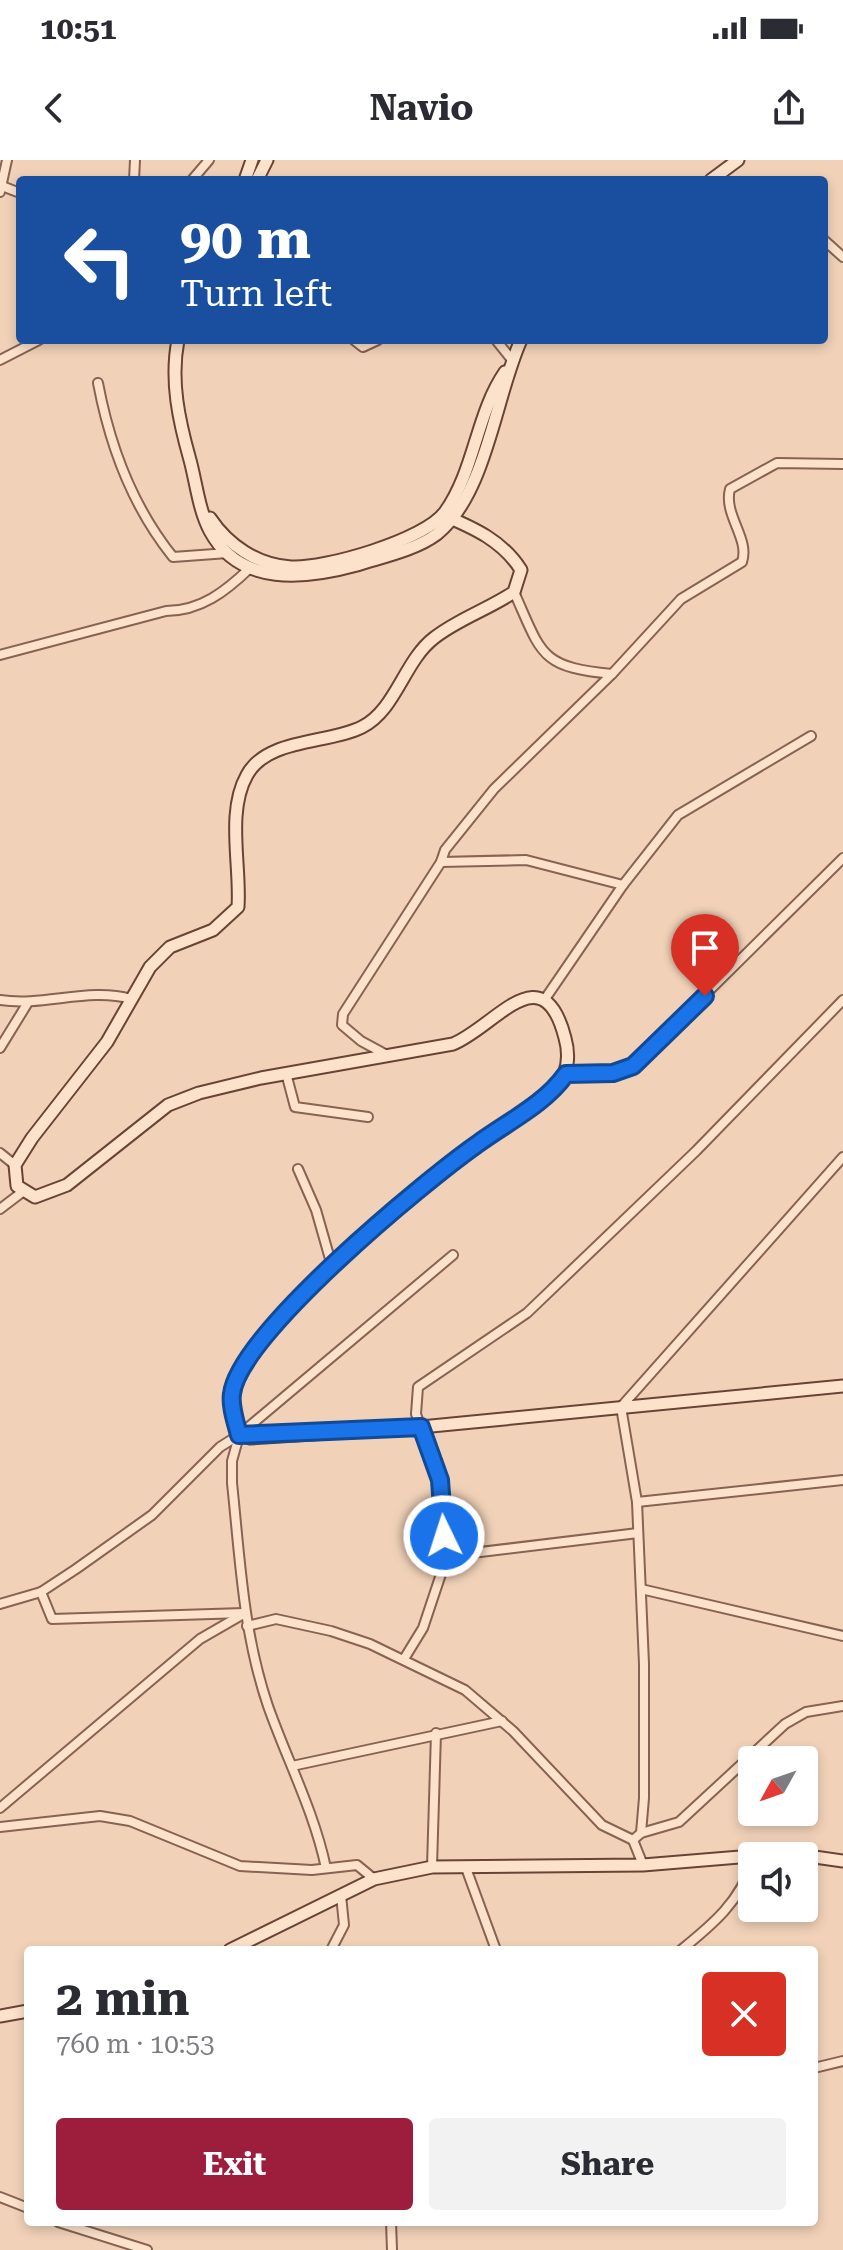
<!DOCTYPE html>
<meta charset="utf-8">
<style>
body{margin:0;font-family:"Roboto Serif",serif;background:#f2f2f3;color:#2b2b33;height:100vh;display:flex;flex-direction:column;font-size:30px;white-space:nowrap}
*{box-sizing:border-box;margin:0}
p{font-size:26px;color:#7c7c81}
.icon{flex:none;width:44px;height:44px;fill:none;stroke:currentColor;stroke-width:2;stroke-linecap:round;stroke-linejoin:round}
.map{position:relative;flex:1;overflow:hidden}
.drawer{position:absolute;left:24px;top:1786px;width:794px;height:280px;display:flex;flex-direction:column;background:#fff;border-radius:8px;box-shadow:0 4px 12px #0003}
.drawer>*{flex:none}
.guide{position:absolute;left:16px;top:16px;width:812px;height:168px;border-radius:8px;box-shadow:0 4px 12px #0003;background:#1a4fa0;color:#fff;overflow:hidden}
.needle{width:52px;rotate:230deg}
.controls{position:absolute;left:738px;top:1586px;display:grid;gap:16px}
.controls a{display:grid;place-items:center;width:80px;height:80px;border-radius:8px;background:#fff;box-shadow:0 4px 12px #0003;font-size:40px}
.pin{position:absolute;display:grid;place-items:center;width:68px;height:68px;color:#fff;margin:-82px -34px;border-radius:50% 50% 50% 0;rotate:-45deg;box-shadow:0 0 8px #0007}
.pin .icon{rotate:45deg}
.me{position:absolute;width:88px;margin:-44px;rotate:356deg;stroke-linejoin:round;filter:drop-shadow(0 0 6px #0008)}
.turn{display:flex;align-items:center;gap:28px;height:168px;padding:0 32px;font-size:36px}
.turn .icon{width:104px;height:104px;stroke-width:2.5}
.turn b{display:block;font-size:56px;line-height:68px}
.round{display:grid;place-items:center;flex:none;width:84px;height:84px;border-radius:8px;background:#f2f2f3}
.summary{display:flex;align-items:center;justify-content:space-between;height:136px;padding:0 32px}
h1{font-size:48px;font-weight:700;line-height:60px}
.primary-button{display:flex;gap:16px;margin-top:auto;padding:16px 32px}
.primary-button a{flex:1;height:92px;border-radius:8px;background:#9c1d3c;color:#fff;font-size:32px;font-weight:700;line-height:92px;text-align:center}
.primary-button a+a{background:#f2f2f3;color:#2b2b33}
.status{display:flex;justify-content:space-between;align-items:center;height:56px;padding:0 40px;background:#fff;direction:ltr}
.status svg{height:22px;fill:currentColor}
header{display:flex;justify-content:space-between;align-items:center;height:104px;padding:0 32px;background:#fff;font-size:36px;font-weight:700}
.map>svg:first-child{display:block}
.lines{fill:none;stroke-linecap:round;stroke-linejoin:round}
.street-casing{stroke:#886252;stroke-width:12}
.secondary-casing{stroke:#694335;stroke-width:15}
.street{stroke:#fce2cb;stroke-width:8}
.secondary{stroke:#fce2cb;stroke-width:11}
.route-casing{stroke:#114b97;stroke-width:20}
.route{stroke:#1a73e8;stroke-width:14}
</style>
<div class="status"><b>10:51</b><svg viewBox="0 0 49 12"><path d="M0 12V9h3v3zM5 12V6h3v6zM10 12V3h3v9zM15 12V0h3v12zM26 1h20v11H26zM47 4h2v5h-2z"/></svg></div>
<header><svg class="icon" aria-label="back" viewBox="0 0 24 24"><path d="M15 5l-7 7 7 7"/></svg>Navio<svg class="icon" aria-label="share" viewBox="0 0 24 24"><path d="M12 15V3M7 8l5-5 5 5M5 13v7h14v-7"/></svg></header>
<div class="map">
<svg width="843" height="2090" viewBox="0 0 843 2090">
<rect width="100%" height="100%" fill="#f1d2b8"/>
<g class="lines">
<defs>
<g id="street">
<path d="M 134,20 L 135,0"/>
<path d="M 192,20 L 209,0"/>
<path d="M 2,26 L 20,33"/>
<path d="M 0,32 L 7,0"/>
<path d="M 824,80 L 843,97"/>
<path d="M 354,180 L 363,187 L 378,180"/>
<path d="M 496,180 L 512,200"/>
<path d="M 0,200 L 39,180"/>
<path d="M 98,223 C 110,287 132,346 173,397 L 228,393"/>
<path d="M 0,495 L 166,451 C 201,451 226,431 250,408"/>
<path d="M 612,514 L 681,439 L 742,402 C 750,378 723,355 730,329 L 777,303 L 843,304"/>
<path d="M 441,702 L 526,700 L 623,725 L 545,839"/>
<path d="M 623,725 L 678,655 L 811,576"/>
<path d="M 0,840 C 44,847 88,827 131,839"/>
<path d="M 0,888 L 27,844"/>
<path d="M 385,894 L 361,881 L 342,865 L 343,854 L 441,702 L 445,690 L 494,629 L 612,514 C 539,507 542,494 514,432"/>
<path d="M 286,913 L 295,947 L 368,957"/>
<path d="M 566,914 L 613,913 L 633,906 L 843,698"/>
<path d="M 0,993 L 15,1005"/>
<path d="M 298,1009 L 316,1050 L 332,1106"/>
<path d="M 0,1049 L 25,1030"/>
<path d="M 239,1276 L 232,1301 L 232,1323 C 240,1398 243,1473 268,1546 C 287,1600 314,1651 326,1708"/>
<path d="M 637,1342 L 843,1320"/>
<path d="M 447,1396 L 638,1373"/>
<path d="M 641,1429 L 843,1476"/>
<path d="M 41,1432 L 52,1459 L 244,1453"/>
<path d="M 0,1444 L 41,1432 L 76,1409 L 152,1355 L 220,1287 L 239,1275 L 453,1095"/>
<path d="M 247,1466 L 276,1459 L 331,1471 L 370,1484 L 465,1530 L 513,1571 L 602,1665 L 633,1680"/>
<path d="M 404,1499 L 423,1468 L 447,1396 L 440,1320 L 416,1254 L 418,1227 L 527,1153 L 696,991 L 843,840"/>
<path d="M 292,1606 L 502,1561"/>
<path d="M 0,1648 L 200,1479 L 245,1453"/>
<path d="M 0,1667 L 100,1656 L 130,1661 L 240,1706 L 312,1710 L 357,1705 L 374,1719"/>
<path d="M 641,1673 L 644,1638 L 644,1504 L 637,1342 L 621,1247 L 843,997"/>
<path d="M 643,1705 L 633,1680 L 641,1673 L 679,1662 L 785,1564 L 806,1552 L 843,1546"/>
<path d="M 432,1707 L 436,1573"/>
<path d="M 466,1708 L 496,1790"/>
<path d="M 331,1790 L 344,1765 L 341,1735"/>
<path d="M 681,1790 C 712,1765 741,1741 752,1702"/>
<path d="M 814,1908 L 843,1901"/>
<path d="M 0,2037 L 28,2048"/>
<path d="M 58,2062 L 147,2090"/>
<path d="M 391,2062 L 392,2090"/>
</g>
<g id="secondary">
<path d="M 245,20 L 252,0"/>
<path d="M 257,20 L 267,0"/>
<path d="M 711,20 L 738,0"/>
<path d="M 178,180 C 170,221 179,261 190,300 C 196,322 199,351 210,371 C 240,427 306,419 357,405 C 382,397 416,390 437,374 C 487,333 495,237 521,180"/>
<path d="M 443,355 C 474,368 503,381 521,410 L 514,432 C 489,449 458,459 434,478 C 404,501 396,550 362,567 C 329,584 267,578 247,615 C 226,652 241,706 238,747 L 213,770 L 170,787 L 150,807 L 107,882 L 32,978 L 15,1005 L 17,1026 L 35,1037 L 67,1025 L 168,945 L 199,933 L 261,918 L 453,884 C 495,867 543,792 565,878 C 570,896 568,914 555,929 C 538,949 499,968 476,985 C 425,1021 238,1175 232,1233 C 230,1246 236,1263 239,1275 L 250,1278 L 421,1267 L 843,1226"/>
<path d="M 210,358 C 228,385 257,405 291,407 C 324,409 425,380 445,352 C 475,310 476,254 505,212"/>
<path d="M 230,1790 L 374,1719 L 432,1707 L 643,1705 L 787,1693 L 843,1701"/>
<path d="M 0,1856 L 28,1851"/>
</g>
</defs>
<use href="#street" class="street-casing"/>
<use href="#secondary" class="secondary-casing"/>
<use href="#street" class="street"/>
<use href="#secondary" class="secondary"/>
</g>
<g class="lines">
<defs>
<path id="route" d="M 444,1376 L 440,1320 L 421,1267 L 239,1275 C 236,1263 230,1246 232,1234 C 238,1175 425,1021 476,985 C 507,962 544,945 566,914 L 613,913 L 633,906 L 705,836"/>
</defs>
<use href="#route" class="route-casing"/>
<use href="#route" class="route"/>
</g>
</svg>
<div class="controls">
<a><svg class="needle" viewBox="-14 -14 28 28"><path d="M0-13l5 13h-10z" fill="#e53935"/><path d="M0 13l5-13h-10z" fill="#7c7c81"/></svg></a>
<a><svg class="icon" aria-label="sound" viewBox="0 0 24 24"><path d="M4 9h4l5-4v14l-5-4H4zM17 9q2 3 0 6"/></svg></a>
</div>
<div class="pin" style="left:705px;top:836px;background:#d93025"><svg class="icon" aria-label="arrive" viewBox="0 0 24 24"><path d="M6 21V4h12l-3 4 3 4H6"/></svg></div>
<svg class="me" style="left:444px;top:1376px" viewBox="-20 -20 40 40"><circle r="17" fill="#1a73e8" stroke="#fff" stroke-width="3"/><path d="M0-11L8 9 0 5-8 9z" fill="#fff"/></svg>
<div class="guide">
<div class="turn"><svg class="icon" aria-label="left" viewBox="0 0 24 24"><path d="M17 20v-9H6M10 6l-5 5 5 5"/></svg><div><b>90 m</b>Turn left</div></div>
</div>
<section class="drawer">
<div class="summary"><div><h1>2 min</h1><p>760 m · 10:53</p></div><a class="round" style="background:#d93025;color:#fff"><svg class="icon" aria-label="close" viewBox="0 0 24 24"><path d="M6 6l12 12M18 6L6 18"/></svg></a></div>
<div class="primary-button"><a>Exit</a><a>Share</a></div>
</section>
</div>
